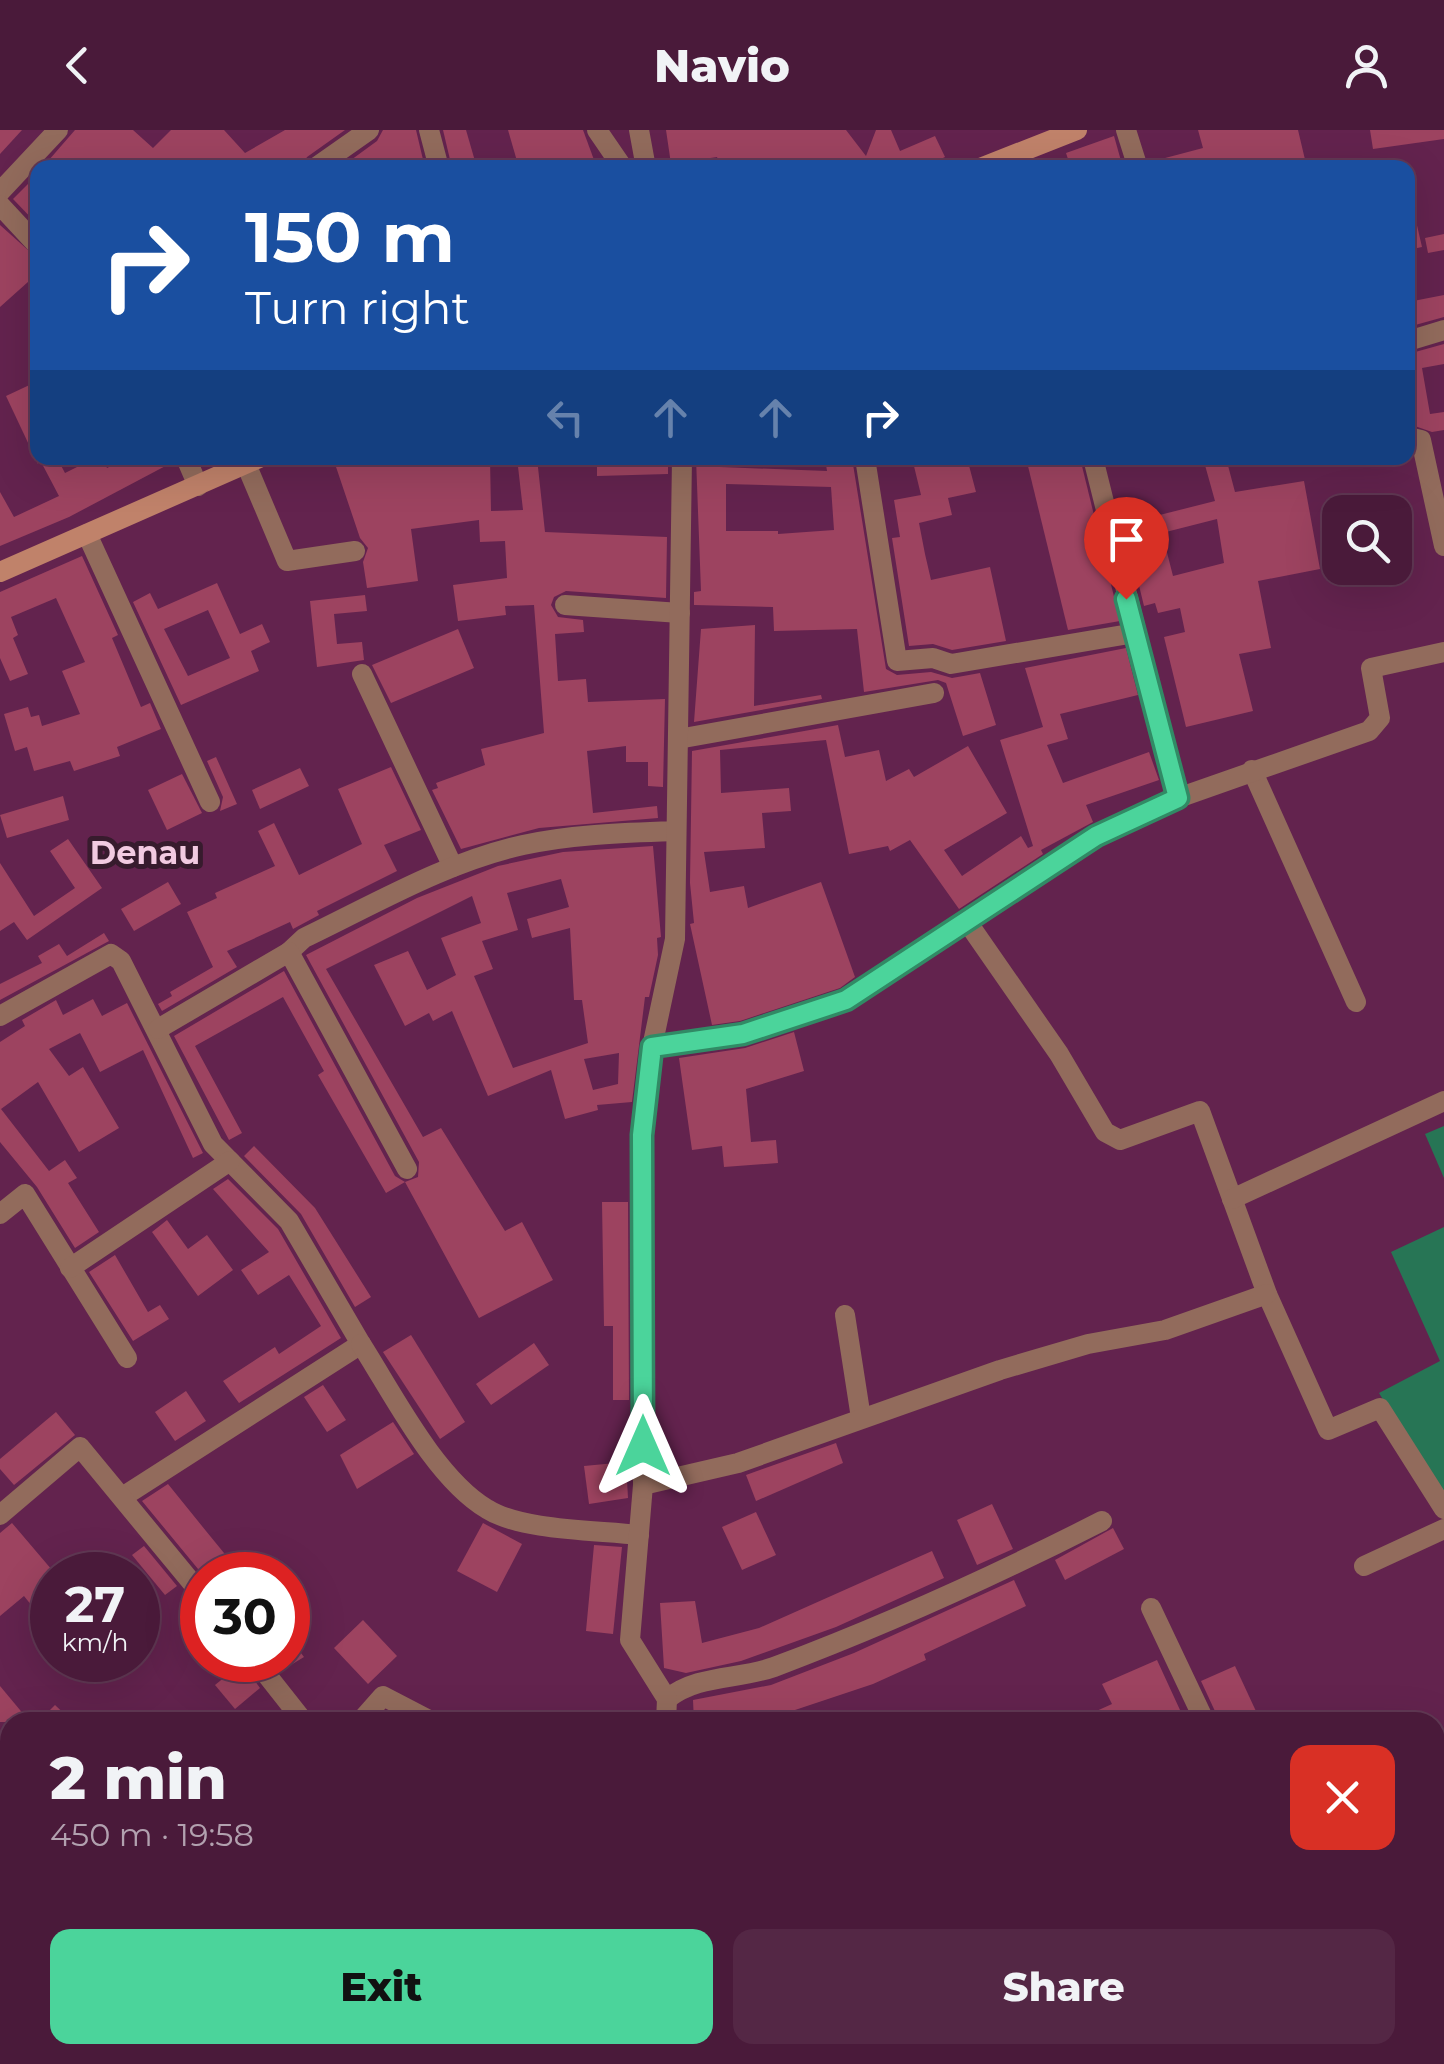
<!DOCTYPE html>
<meta charset="utf-8">
<style>
body{margin:0;font-family:Montserrat,sans-serif;background:#542745;color:#f1f3f6;height:100vh;display:flex;flex-direction:column;font-size:38px;white-space:nowrap}
*{box-sizing:border-box;margin:0}
p{font-size:32px;color:#b2a1af}
.icon{flex:none;width:55px;height:55px;fill:none;stroke:currentColor;stroke-width:2;stroke-linecap:round;stroke-linejoin:round}
.map{position:relative;flex:1;overflow:hidden}
.side{position:absolute;left:0px;top:1582px;width:1445px;height:352px;display:flex;flex-direction:column;background:#4a1a3a;border-radius:30px 30px 0 0;box-shadow:0 10px 40px #0002,0 0 0 2px #613854}
.side>*{flex:none}
.guide{position:absolute;left:30px;top:30px;width:1385px;height:305px;border-radius:20px;box-shadow:0 10px 40px #0002,0 0 0 2px #613854;background:#1a4fa0;color:#fff;overflow:hidden}
.controls{position:absolute;left:1322px;top:365px;display:grid;gap:20px}
.controls a{display:grid;place-items:center;width:90px;height:90px;border-radius:20px;background:#4a1a3a;box-shadow:0 10px 40px #0002,0 0 0 2px #613854;font-size:50px}
.speed{position:absolute;left:30px;top:1422px;display:flex;gap:20px;font-size:50px;font-weight:700;text-align:center}
.speed>*{display:grid;place-content:center;width:130px;height:130px;border-radius:50%;background:#4a1a3a;box-shadow:0 10px 40px #0002,0 0 0 2px #613854;line-height:1}
.speed small{font-size:25px;font-weight:400}
.speed .limit{border:15px solid #d22;background:#fff;color:#111}
.pin{position:absolute;display:grid;place-items:center;width:85px;height:85px;color:#fff;margin:-102px -42px;border-radius:50% 50% 50% 0;rotate:-45deg;box-shadow:0 0 10px #0007}
.pin .icon{rotate:45deg}
.me{position:absolute;width:110px;margin:-55px;rotate:0deg;stroke-linejoin:round;filter:drop-shadow(0 0 8px #0008)}
.turn{display:flex;align-items:center;gap:35px;height:210px;padding:0 50px;font-size:45px}
.turn .icon{width:130px;height:130px;stroke-width:2.5}
.turn b{display:block;font-size:70px;line-height:85px}
.lanes{display:flex;align-items:center;height:95px;padding:0 50px;background:#0003;justify-content:center;gap:50px;direction:ltr}
.lanes .off{opacity:.35}
.round{display:grid;place-items:center;flex:none;width:105px;height:105px;border-radius:20px;background:#542745}
.headline{display:flex;align-items:center;justify-content:space-between;height:170px;padding:0 50px}
h1{font-size:60px;font-weight:800;line-height:75px}
.cta{display:flex;gap:20px;margin-top:auto;padding:20px 50px}
.cta a{flex:1;height:115px;border-radius:20px;background:#4bd49b;color:#111;font-size:40px;font-weight:800;line-height:115px;text-align:center}
.cta a+a{background:#542745;color:#f1f3f6}
header{display:flex;justify-content:space-between;align-items:center;height:130px;padding:0 50px;background:#4a1a3a;font-size:45px;font-weight:800}
.map>svg:first-child{display:block}
.green{fill:#277555}
.building{fill:#9d4360;fill-rule:evenodd}
.lines{fill:none;stroke-linecap:round;stroke-linejoin:round}
.minor{stroke:#926b5c;stroke-width:20}
.tertiary{stroke:#926b5c;stroke-width:20}
.secondary{stroke:#c0826a;stroke-width:20}
.route-casing{stroke:#318a65;stroke-width:25}
.route{stroke:#4bd49b;stroke-width:18}
.labels{text-anchor:middle;dominant-baseline:central;stroke-width:10;stroke-linejoin:round;paint-order:stroke}
.quarter-label{font-size:32px;font-weight:bold;fill:#f2cae1;stroke:#371b2d}
</style>
<header><svg class="icon" aria-label="back" viewBox="0 0 24 24"><path d="M15 5l-7 7 7 7"/></svg>Navio<svg class="icon" aria-label="person" viewBox="0 0 24 24"><circle cx="12" cy="8" r="4"/><path d="M4 21q1-7 8-7t8 7"/></svg></header>
<div class="map">
<svg width="1444" height="1934" viewBox="0 0 1444 1934">
<rect width="100%" height="100%" fill="#63234e"/>
<g class="green">
<path d="M 1444,996 L 1444,1048 L 1425,1004 Z"/>
<path d="M 1444,1097 L 1444,1370 L 1379,1263 L 1440,1231 L 1391,1122 Z"/>
</g>
<g class="building">
<path d="M 0,0 L 22,0 L 0,24 Z"/>
<path d="M 75,0 L 133,0 L 153,18 L 171,0 L 224,0 L 245,23 L 285,0 L 345,0 L 307,27 L 301,38 L 42,38 Z"/>
<path d="M 383,0 L 416,0 L 425,38 L 340,38 L 377,11 Z"/>
<path d="M 443,0 L 466,0 L 477,38 L 452,38 Z"/>
<path d="M 508,0 L 583,0 L 597,38 L 519,38 Z"/>
<path d="M 666,0 L 846,0 L 866,26 L 876,0 L 891,0 L 900,21 L 935,6 L 945,27 L 922,38 L 721,38 L 717,27 L 671,34 Z"/>
<path d="M 1198,0 L 1298,0 L 1307,38 L 1151,38 L 1150,32 L 1203,18 Z"/>
<path d="M 1370,0 L 1444,0 L 1444,9 L 1373,19 Z"/>
<path d="M 1114,6 L 1123,38 L 1071,38 L 1066,23 Z"/>
<path d="M 38,44 L 38,95 L 13,69 Z"/>
<path d="M 1408,78 L 1413,78 L 1422,117 L 1408,120 Z"/>
<path d="M 0,95 L 38,129 L 38,143 L 0,177 Z"/>
<path d="M 1444,104 L 1444,120 L 1428,123 L 1425,108 Z"/>
<path d="M 1444,165 L 1444,187 L 1408,197 L 1408,172 Z"/>
<path d="M 1444,214 L 1444,234 L 1422,238 L 1430,284 L 1444,282 L 1444,300 L 1432,302 L 1409,294 L 1408,224 Z"/>
<path d="M 38,251 L 38,334 L 6,266 Z"/>
<path d="M 39,328 L 57,328 L 65,343 L 95,328 L 102,328 L 107,338 L 127,328 L 172,328 L 173,332 L 69,387 L 0,416 L 0,362 L 14,387 L 59,366 Z"/>
<path d="M 333,328 L 490,328 L 491,381 L 523,380 L 517,328 L 537,328 L 545,402 L 667,407 L 666,468 L 566,461 L 554,467 L 551,475 L 558,487 L 583,490 L 584,502 L 555,504 L 558,551 L 586,549 L 588,572 L 665,569 L 663,657 L 648,656 L 648,632 L 626,632 L 626,616 L 587,621 L 593,683 L 657,676 L 658,688 L 539,698 L 461,719 L 432,660 L 438,658 L 436,653 L 485,635 L 481,619 L 544,603 L 534,475 L 505,476 L 506,485 L 458,491 L 453,455 L 507,448 L 505,411 L 480,412 L 479,390 L 411,399 L 418,451 L 367,458 L 363,432 L 368,418 L 360,408 Z"/>
<path d="M 597,328 L 668,328 L 668,344 L 597,346 Z"/>
<path d="M 696,328 L 720,328 L 720,337 L 827,341 L 825,328 L 852,328 L 886,539 L 897,545 L 931,542 L 952,548 L 980,543 L 996,595 L 963,606 L 946,553 L 938,550 L 864,562 L 857,499 L 774,501 L 773,477 L 694,475 L 694,462 L 701,461 ZM 726,354 L 831,357 L 834,400 L 778,404 L 778,401 L 726,401 Z"/>
<path d="M 912,328 L 967,328 L 976,362 L 948,368 L 952,385 L 919,393 L 925,424 L 931,450 L 990,437 L 1006,511 L 952,520 L 933,514 L 909,516 L 892,408 L 900,407 L 894,370 L 921,365 Z"/>
<path d="M 1026,328 L 1080,328 L 1120,491 L 1068,500 Z"/>
<path d="M 1203,328 L 1226,328 L 1235,362 L 1304,351 L 1320,439 L 1258,451 L 1271,518 L 1239,524 L 1253,581 L 1186,597 L 1164,507 L 1185,502 L 1180,478 L 1158,483 L 1155,473 L 1144,476 L 1124,394 L 1215,371 ZM 1217,389 L 1224,433 L 1173,446 L 1162,403 Z"/>
<path d="M 82,426 L 118,505 L 112,508 L 141,577 L 150,573 L 161,599 L 117,617 L 120,626 L 74,641 L 70,631 L 34,641 L 27,617 L 15,621 L 4,584 L 28,577 L 31,587 L 39,585 L 42,596 L 80,584 L 62,541 L 85,532 L 56,468 L 11,487 L 18,505 L 13,508 L 28,544 L 10,551 L 0,528 L 0,462 Z"/>
<path d="M 217,453 L 240,504 L 262,494 L 270,512 L 251,521 L 259,541 L 181,575 L 133,472 L 150,463 L 158,479 ZM 208,480 L 230,528 L 188,546 L 164,499 Z"/>
<path d="M 365,465 L 367,481 L 334,484 L 337,514 L 362,512 L 364,530 L 317,537 L 310,471 Z"/>
<path d="M 755,495 L 754,576 L 821,565 L 822,569 L 694,592 L 701,499 Z"/>
<path d="M 458,499 L 474,538 L 391,573 L 372,535 Z"/>
<path d="M 1126,518 L 1138,565 L 1060,584 L 1068,609 L 1047,615 L 1063,653 L 1149,622 L 1159,650 L 1086,675 L 1093,692 L 1041,720 L 1043,724 L 959,779 L 910,710 L 890,721 L 888,716 L 849,724 L 826,610 L 720,620 L 721,663 L 789,658 L 791,681 L 762,683 L 765,718 L 704,722 L 710,762 L 744,756 L 748,778 L 821,752 L 855,847 L 840,858 L 740,891 L 712,895 L 690,794 L 694,793 L 690,753 L 692,621 L 838,595 L 845,627 L 879,620 L 886,651 L 909,639 L 914,647 L 968,616 L 1007,683 L 944,720 L 962,746 L 1021,706 L 1028,718 L 1033,716 L 1000,610 L 1043,597 L 1025,538 Z"/>
<path d="M 216,627 L 237,674 L 220,681 L 223,667 L 207,631 Z"/>
<path d="M 391,637 L 421,700 L 384,715 L 397,741 L 317,781 L 319,785 L 293,799 L 290,792 L 227,821 L 237,837 L 162,881 L 158,874 L 172,866 L 170,862 L 213,837 L 187,782 L 217,768 L 215,763 L 275,736 L 258,701 L 274,693 L 299,745 L 362,714 L 338,659 Z"/>
<path d="M 300,638 L 309,656 L 260,679 L 252,660 Z"/>
<path d="M 182,644 L 202,683 L 167,700 L 148,660 Z"/>
<path d="M 63,666 L 69,690 L 7,708 L 0,685 Z"/>
<path d="M 68,709 L 102,758 L 27,810 L 14,792 L 0,801 L 0,733 L 34,786 L 75,758 L 50,721 Z"/>
<path d="M 653,716 L 661,807 L 657,808 L 658,825 L 649,867 L 645,867 L 632,972 L 597,975 L 598,980 L 565,989 L 551,940 L 488,966 L 452,881 L 433,891 L 429,883 L 405,896 L 374,835 L 408,821 L 427,860 L 456,845 L 441,808 L 481,793 L 472,766 L 326,839 L 423,1007 L 441,998 L 505,1101 L 522,1092 L 553,1150 L 479,1188 L 405,1052 L 418,1047 L 419,1032 L 306,825 L 417,768 L 498,736 L 563,722 ZM 561,749 L 569,777 L 527,789 L 532,808 L 570,798 L 574,870 L 582,870 L 588,913 L 513,938 L 474,846 L 493,839 L 482,811 L 518,800 L 507,763 ZM 619,923 L 618,954 L 593,960 L 584,929 Z"/>
<path d="M 168,752 L 181,774 L 134,801 L 121,779 Z"/>
<path d="M 104,803 L 109,811 L 0,870 L 0,854 L 42,833 L 38,826 L 59,814 L 67,826 Z"/>
<path d="M 284,841 L 395,1046 L 405,1052 L 386,1063 L 318,945 L 324,941 L 283,867 L 195,916 L 242,1003 L 229,1010 L 174,906 Z"/>
<path d="M 93,869 L 102,886 L 127,873 L 203,1023 L 193,1028 L 143,920 L 100,942 L 80,903 L 49,919 L 69,946 L 83,937 L 119,998 L 79,1022 L 38,952 L 1,979 L 49,1041 L 65,1030 L 77,1048 L 68,1053 L 99,1102 L 75,1118 L 37,1057 L 0,1012 L 0,912 L 25,896 L 22,890 L 56,870 L 63,885 Z"/>
<path d="M 794,902 L 804,941 L 746,959 L 751,1012 L 776,1010 L 778,1033 L 724,1037 L 722,1016 L 692,1020 L 679,928 L 745,918 Z"/>
<path d="M 254,1016 L 315,1078 L 371,1167 L 355,1177 L 301,1084 L 244,1026 Z"/>
<path d="M 228,1049 L 278,1099 L 341,1208 L 239,1273 L 223,1251 L 275,1217 L 279,1224 L 321,1196 L 289,1145 L 258,1165 L 241,1140 L 269,1122 L 213,1059 Z"/>
<path d="M 602,1072 L 628,1072 L 629,1270 L 613,1270 L 613,1196 L 604,1196 Z"/>
<path d="M 167,1090 L 188,1119 L 207,1105 L 233,1140 L 198,1166 L 152,1102 Z"/>
<path d="M 115,1125 L 148,1182 L 160,1175 L 169,1189 L 133,1211 L 89,1142 Z"/>
<path d="M 411,1205 L 465,1292 L 440,1309 L 383,1222 Z"/>
<path d="M 534,1213 L 549,1235 L 491,1275 L 476,1254 Z"/>
<path d="M 323,1255 L 346,1290 L 327,1302 L 304,1267 Z"/>
<path d="M 186,1261 L 206,1291 L 175,1311 L 155,1282 Z"/>
<path d="M 56,1282 L 75,1305 L 14,1355 L 0,1339 L 0,1329 Z"/>
<path d="M 393,1292 L 414,1324 L 357,1359 L 340,1325 Z"/>
<path d="M 836,1313 L 843,1333 L 756,1371 L 746,1345 Z"/>
<path d="M 626,1332 L 628,1368 L 589,1374 L 584,1336 Z"/>
<path d="M 168,1354 L 206,1401 L 242,1445 L 203,1445 L 142,1371 Z"/>
<path d="M 992,1374 L 1013,1419 L 977,1435 L 957,1390 Z"/>
<path d="M 756,1382 L 776,1425 L 742,1440 L 722,1397 Z"/>
<path d="M 12,1393 L 52,1440 L 52,1457 L 32,1476 L 24,1466 L 0,1486 L 0,1403 Z"/>
<path d="M 483,1393 L 522,1414 L 497,1462 L 457,1441 Z"/>
<path d="M 1113,1398 L 1124,1419 L 1065,1450 L 1055,1430 Z"/>
<path d="M 594,1415 L 622,1417 L 613,1504 L 586,1501 Z"/>
<path d="M 144,1416 L 177,1456 L 165,1465 L 132,1425 Z"/>
<path d="M 932,1421 L 944,1448 L 836,1497 L 741,1531 L 686,1543 L 664,1538 L 660,1473 L 695,1471 L 702,1513 L 759,1498 Z"/>
<path d="M 1014,1450 L 1026,1476 L 924,1524 L 926,1530 L 873,1554 L 759,1592 L 694,1592 L 693,1570 L 771,1555 L 854,1523 Z"/>
<path d="M 363,1490 L 397,1526 L 368,1554 L 334,1518 Z"/>
<path d="M 288,1506 L 304,1527 L 281,1541 L 273,1530 L 288,1530 Z"/>
<path d="M 1157,1530 L 1180,1580 L 1154,1592 L 1072,1592 L 1112,1574 L 1102,1554 Z"/>
<path d="M 242,1533 L 260,1558 L 235,1579 L 215,1555 Z"/>
<path d="M 1235,1536 L 1261,1592 L 1220,1592 L 1201,1551 Z"/>
<path d="M 0,1556 L 30,1592 L 0,1592 Z"/>
<path d="M 55,1575 L 73,1592 L 38,1592 Z"/>
</g>
<g class="lines">
<g class="minor">
<path d="M 429,0 L 439,38"/>
<path d="M 597,0 L 623,38"/>
<path d="M 1126,0 L 1138,38"/>
<path d="M 315,38 L 369,0"/>
<path d="M 0,62 L 58,0"/>
<path d="M 0,75 L 38,116"/>
<path d="M 1408,211 L 1444,200"/>
<path d="M 1408,307 L 1421,310 L 1444,416"/>
<path d="M 186,328 L 198,356"/>
<path d="M 865,328 L 897,531 L 933,528 L 951,534 L 1135,503"/>
<path d="M 1093,328 L 1178,668"/>
<path d="M 246,334 L 287,431 L 355,421"/>
<path d="M 87,404 L 210,672"/>
<path d="M 565,475 L 680,483"/>
<path d="M 362,544 L 453,737"/>
<path d="M 678,609 L 934,563"/>
<path d="M 1252,640 L 1356,872"/>
<path d="M 968,793 L 1059,924 L 1105,1002 L 1120,1010 L 1200,981 L 1267,1164 L 1328,1300 L 1380,1278 L 1444,1379"/>
<path d="M 289,822 L 304,808 C 375,774 446,732 523,715 C 573,704 625,703 676,701"/>
<path d="M 0,886 L 111,824 L 121,831 L 213,1014 L 289,1091 L 361,1214 L 124,1366"/>
<path d="M 158,899 L 289,822 L 407,1039"/>
<path d="M 652,917 L 743,904 L 846,870 L 1096,706 L 1178,668 L 1369,601 L 1380,588 L 1371,538 L 1444,522"/>
<path d="M 1232,1069 L 1444,971"/>
<path d="M 0,1084 L 25,1064 L 127,1228"/>
<path d="M 70,1138 L 230,1031"/>
<path d="M 845,1185 L 861,1288"/>
<path d="M 361,1214 C 393,1264 435,1348 487,1379 C 522,1401 597,1400 639,1405"/>
<path d="M 643,1355 L 738,1333 L 1000,1240 L 1088,1214 L 1165,1200 L 1267,1164"/>
<path d="M 0,1385 L 80,1317 L 202,1465"/>
<path d="M 1364,1436 L 1444,1399"/>
<path d="M 1151,1478 L 1205,1592"/>
<path d="M 255,1530 L 304,1592"/>
<path d="M 667,1569 C 698,1544 738,1550 774,1537 C 886,1495 996,1445 1102,1391"/>
<path d="M 360,1592 L 383,1566 L 433,1592"/>
<path d="M 666,1592 L 667,1569 L 630,1510 L 643,1355 L 642,1005 L 652,917 L 675,809 L 682,328"/>
<path d="M 1435,1690 L 1444,1685"/>
<path d="M 1435,1871 L 1444,1867"/>
<path d="M 401,1925 L 412,1934"/>
<path d="M 666,1925 L 666,1934"/>
<path d="M 70,1934 L 79,1925"/>
<path d="M 323,1934 L 331,1925"/>
<path d="M 905,1934 L 924,1925"/>
</g>
<path class="tertiary" d="M 639,0 L 646,38"/>
<g class="secondary">
<path d="M 980,38 L 1077,0"/>
<path d="M 0,442 L 259,328"/>
</g>
</g>
<g class="lines">
<defs>
<path id="route" d="M 643,1316 L 642,1005 L 652,917 L 743,904 L 846,870 L 1096,706 L 1178,668 L 1126,469"/>
</defs>
<use href="#route" class="route-casing"/>
<use href="#route" class="route"/>
</g>
<g class="labels">
<g class="quarter-label">
<text x="145" y="722">Denau</text>
</g>
</g>
</svg>
<div class="controls">
<a><svg class="icon" aria-label="search" viewBox="0 0 24 24"><circle cx="10" cy="10" r="6"/><path d="M15 15l6 6"/></svg></a>
</div>
<div class="speed"><div>27<small>km/h</small></div><div class="limit">30</div></div>
<div class="pin" style="left:1126px;top:469px;background:#d93025"><svg class="icon" aria-label="arrive" viewBox="0 0 24 24"><path d="M6 21V4h12l-3 4 3 4H6"/></svg></div>
<svg class="me" style="left:643px;top:1316px" viewBox="-20 -20 40 40"><path d="M0-17L14 15 0 8-14 15z" fill="#4bd49b" stroke="#fff" stroke-width="4"/></svg>
<div class="guide">
<div class="turn"><svg class="icon" aria-label="right" viewBox="0 0 24 24"><path d="M7 20v-9h11M14 6l5 5-5 5"/></svg><div><b>150 m</b>Turn right</div></div>
<div class="lanes"><svg class="icon off" aria-label="left" viewBox="0 0 24 24"><path d="M17 20v-9H6M10 6l-5 5 5 5"/></svg><svg class="icon off" aria-label="ahead" viewBox="0 0 24 24"><path d="M12 20V5M6 11l6-6 6 6"/></svg><svg class="icon off" aria-label="ahead" viewBox="0 0 24 24"><path d="M12 20V5M6 11l6-6 6 6"/></svg><svg class="icon" aria-label="right" viewBox="0 0 24 24"><path d="M7 20v-9h11M14 6l5 5-5 5"/></svg></div>
</div>
<section class="side">
<div class="headline"><div><h1>2 min</h1><p>450 m · 19:58</p></div><a class="round" style="background:#d93025;color:#fff"><svg class="icon" aria-label="close" viewBox="0 0 24 24"><path d="M6 6l12 12M18 6L6 18"/></svg></a></div>
<div class="cta"><a>Exit</a><a>Share</a></div>
</section>
</div>
